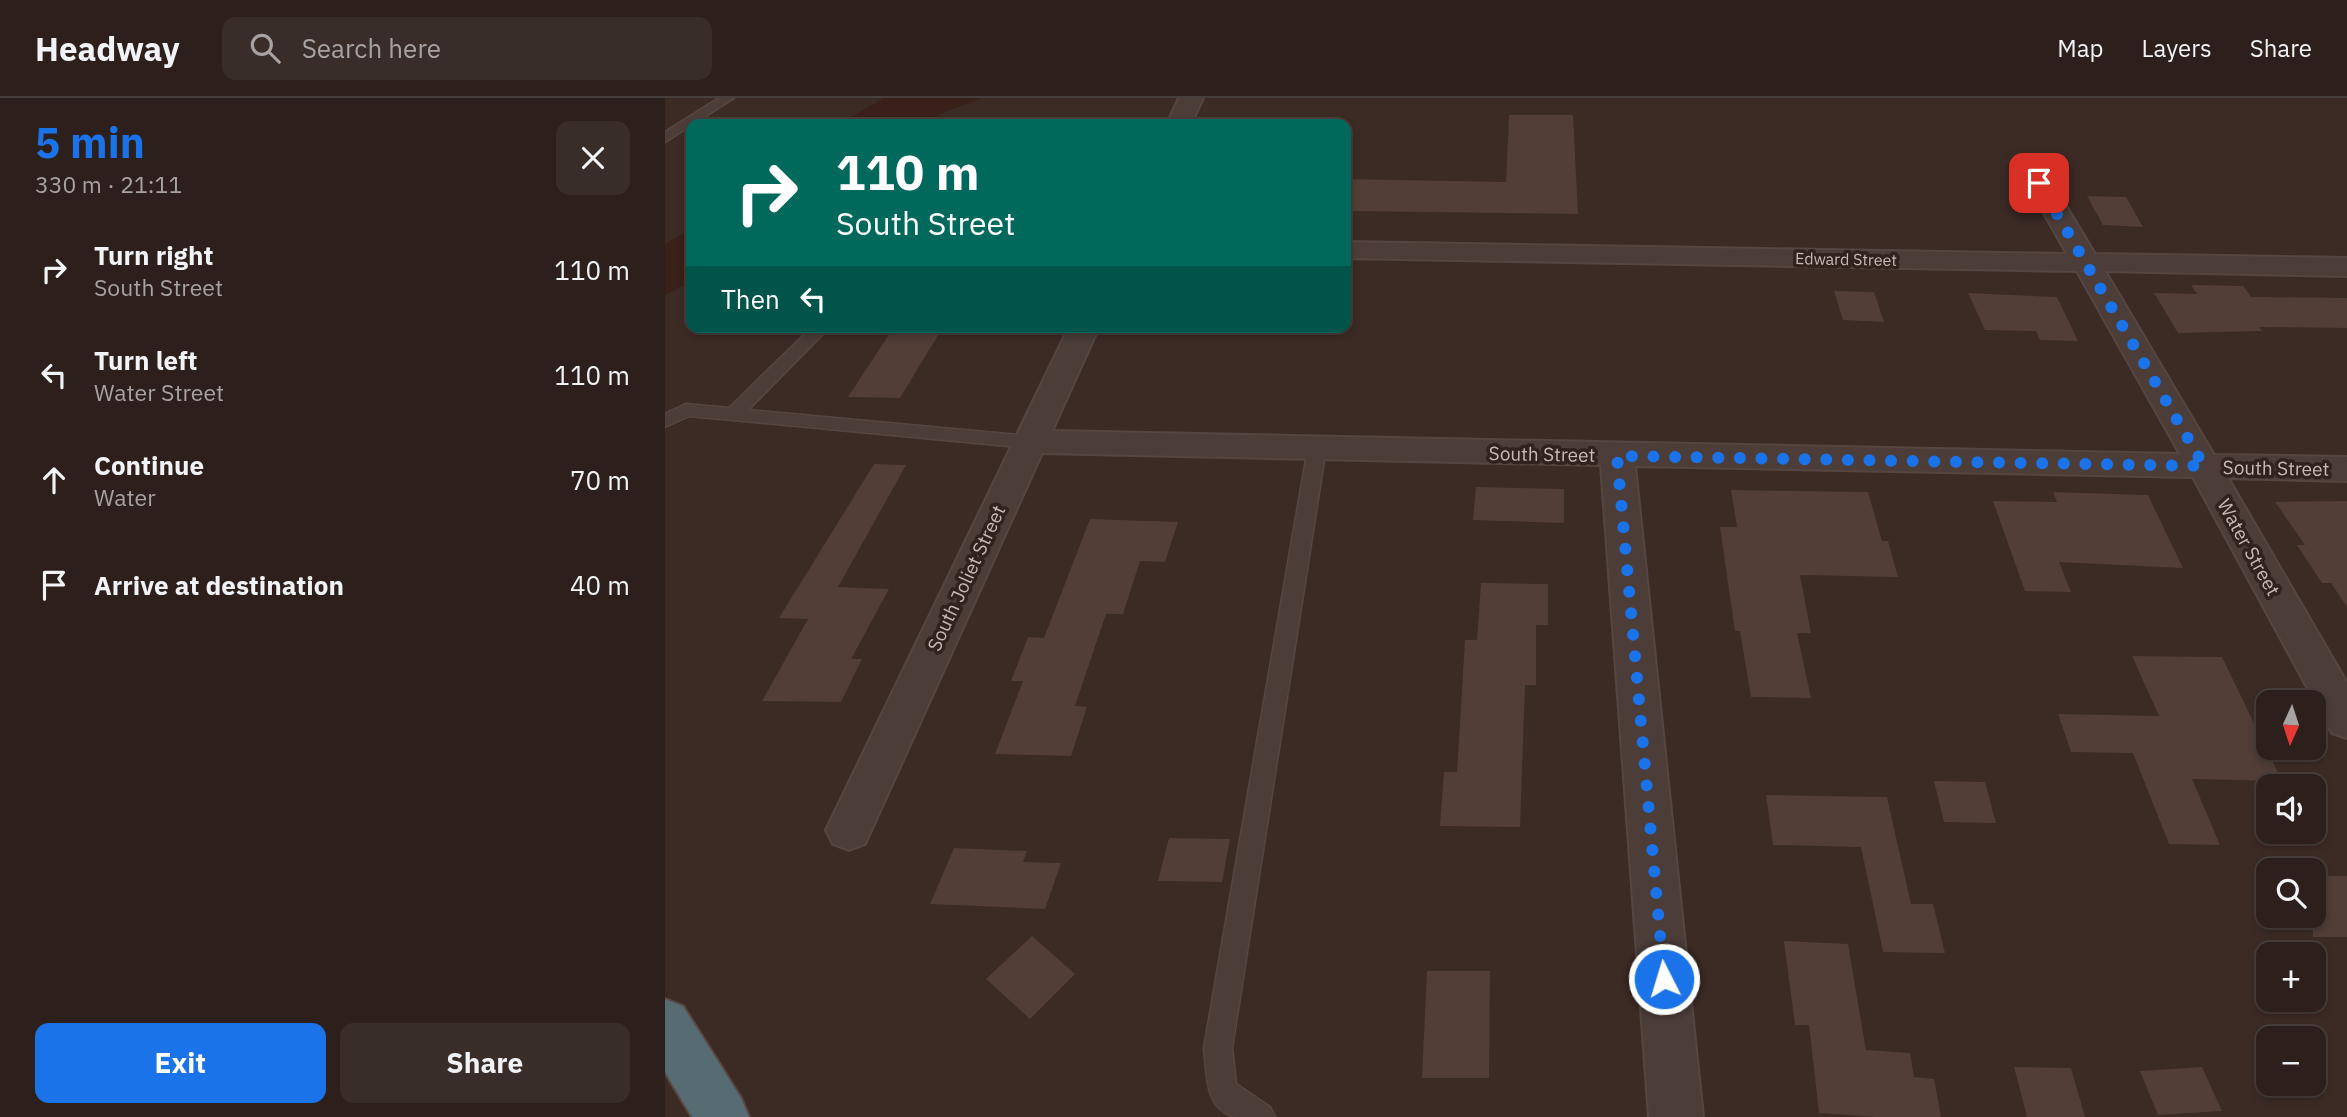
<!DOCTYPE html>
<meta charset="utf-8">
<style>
body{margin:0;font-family:"IBM Plex Sans",sans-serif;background:#392d29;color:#f1f3f6;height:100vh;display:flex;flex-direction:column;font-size:26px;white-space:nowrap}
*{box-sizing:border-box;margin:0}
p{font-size:23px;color:#a7a3a3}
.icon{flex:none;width:38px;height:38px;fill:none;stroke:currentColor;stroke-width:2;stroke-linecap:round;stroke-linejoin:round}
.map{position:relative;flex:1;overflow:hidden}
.details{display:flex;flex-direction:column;background:#2d201c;width:665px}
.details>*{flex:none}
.guide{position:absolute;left:21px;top:21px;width:665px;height:214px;border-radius:14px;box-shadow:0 4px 10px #0003,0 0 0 2px #483e3b;background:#00695c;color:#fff;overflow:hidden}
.needle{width:46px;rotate:183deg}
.buttons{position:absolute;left:1591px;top:592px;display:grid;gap:14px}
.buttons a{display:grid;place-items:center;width:70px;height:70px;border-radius:14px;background:#2d201c;box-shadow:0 4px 10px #0003,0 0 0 2px #483e3b;font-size:35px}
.pin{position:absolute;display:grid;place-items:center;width:60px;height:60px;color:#fff;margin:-30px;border-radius:14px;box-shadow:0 4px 10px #0006}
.me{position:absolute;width:77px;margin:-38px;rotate:355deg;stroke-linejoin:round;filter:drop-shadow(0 0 5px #0008)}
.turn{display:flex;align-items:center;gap:24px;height:147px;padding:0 35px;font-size:32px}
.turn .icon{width:91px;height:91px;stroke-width:2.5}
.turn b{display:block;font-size:49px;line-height:60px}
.then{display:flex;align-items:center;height:66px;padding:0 35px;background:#0003;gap:14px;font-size:26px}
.round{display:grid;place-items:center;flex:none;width:74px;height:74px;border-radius:14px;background:#392d29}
.overview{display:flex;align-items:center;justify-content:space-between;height:119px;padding:0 35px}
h1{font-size:42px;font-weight:800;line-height:52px;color:#1a73e8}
.action{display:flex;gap:14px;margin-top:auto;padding:14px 35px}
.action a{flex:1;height:80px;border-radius:14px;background:#1a73e8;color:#fff;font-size:28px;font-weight:800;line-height:80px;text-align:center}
.action a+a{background:#392d29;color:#f1f3f6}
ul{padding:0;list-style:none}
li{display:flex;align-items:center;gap:21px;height:105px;padding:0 35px}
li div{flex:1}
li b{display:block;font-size:26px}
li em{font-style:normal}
header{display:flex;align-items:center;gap:42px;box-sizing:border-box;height:98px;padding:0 35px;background:#2d201c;border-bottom:2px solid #483e3b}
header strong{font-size:33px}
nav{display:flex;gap:38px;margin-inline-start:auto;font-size:24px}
.search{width:490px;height:63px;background:#392d29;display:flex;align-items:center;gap:18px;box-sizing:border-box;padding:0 24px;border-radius:14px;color:#a7a3a3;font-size:26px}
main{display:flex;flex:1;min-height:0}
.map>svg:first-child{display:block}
.water{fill:#392019}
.building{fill:#523d37}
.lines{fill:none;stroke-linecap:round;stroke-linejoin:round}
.service-casing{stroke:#554642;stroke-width:3}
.minor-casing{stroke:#554642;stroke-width:4}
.motorway-casing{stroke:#574844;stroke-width:4}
.service{fill:#4c3d39;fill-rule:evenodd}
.minor{fill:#4c3d39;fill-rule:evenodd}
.motorway{fill:#566b72;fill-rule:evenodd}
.route{stroke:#1a73e8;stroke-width:12;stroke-dasharray:0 21.6}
.labels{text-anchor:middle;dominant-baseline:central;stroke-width:7;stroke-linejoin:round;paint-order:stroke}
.far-street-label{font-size:16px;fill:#c7b9b4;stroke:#31221e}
.street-label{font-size:19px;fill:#c7b9b4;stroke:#31221e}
</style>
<header>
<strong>Headway</strong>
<div class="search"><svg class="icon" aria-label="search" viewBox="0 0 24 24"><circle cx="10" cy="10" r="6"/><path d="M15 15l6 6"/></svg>Search here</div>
<nav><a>Map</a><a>Layers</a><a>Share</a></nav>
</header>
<main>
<section class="details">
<div class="overview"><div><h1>5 min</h1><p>330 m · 21:11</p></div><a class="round"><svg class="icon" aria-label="close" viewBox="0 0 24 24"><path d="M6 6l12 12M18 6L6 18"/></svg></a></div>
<ul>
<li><svg class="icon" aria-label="right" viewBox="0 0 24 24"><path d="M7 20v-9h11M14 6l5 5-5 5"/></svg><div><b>Turn right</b><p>South Street</p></div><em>110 m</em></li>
<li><svg class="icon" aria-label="left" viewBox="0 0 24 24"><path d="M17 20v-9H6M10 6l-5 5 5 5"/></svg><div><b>Turn left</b><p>Water Street</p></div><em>110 m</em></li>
<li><svg class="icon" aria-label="ahead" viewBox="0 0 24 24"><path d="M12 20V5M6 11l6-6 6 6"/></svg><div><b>Continue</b><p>Water</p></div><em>70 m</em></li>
<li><svg class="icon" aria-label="arrive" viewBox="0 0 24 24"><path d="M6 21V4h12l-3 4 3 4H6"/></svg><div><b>Arrive at destination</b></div><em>40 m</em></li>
</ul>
<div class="action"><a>Exit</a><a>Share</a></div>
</section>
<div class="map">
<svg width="1682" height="1019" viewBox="0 0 1682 1019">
<rect width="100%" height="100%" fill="#3c2a25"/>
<g class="water">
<path d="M 219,0 L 318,0 L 275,16 L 258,26 L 174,26 Z"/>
<path d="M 26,131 L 26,181 L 20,187 L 0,197 L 0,146 Z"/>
</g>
<g class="building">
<path d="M 844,17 L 908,17 L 913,116 L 681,113 L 681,81 L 841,84 Z"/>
<path d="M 1422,98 L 1461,99 L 1478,129 L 1438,127 Z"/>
<path d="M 1526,187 L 1578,188 L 1586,199 L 1682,200 L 1682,230 L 1594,229 L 1597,233 L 1513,235 L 1489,195 L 1532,196 Z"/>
<path d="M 1169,193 L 1209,194 L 1219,224 L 1178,222 Z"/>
<path d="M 1303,195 L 1392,199 L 1413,243 L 1375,242 L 1371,233 L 1320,232 Z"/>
<path d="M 229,229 L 278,229 L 235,300 L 183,299 Z"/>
<path d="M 209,366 L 241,367 L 173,489 L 224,491 L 186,561 L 197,561 L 176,604 L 97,603 L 143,521 L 114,520 Z"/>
<path d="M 811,389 L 899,391 L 899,425 L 808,422 Z"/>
<path d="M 1066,392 L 1203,394 L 1217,443 L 1223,443 L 1233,479 L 1135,477 L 1146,535 L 1132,535 L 1146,600 L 1086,599 L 1075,533 L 1070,533 L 1055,429 L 1072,429 Z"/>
<path d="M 1388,394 L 1483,397 L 1518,470 L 1394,464 L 1406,494 L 1360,493 L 1328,403 L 1392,404 Z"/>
<path d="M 1682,403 L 1682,509 L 1666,485 L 1657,485 L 1632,447 L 1640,447 L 1610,404 Z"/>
<path d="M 425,421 L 513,424 L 500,464 L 475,463 L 458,516 L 441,516 L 410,608 L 422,609 L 406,658 L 330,656 L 358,583 L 346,583 L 363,539 L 379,540 Z"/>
<path d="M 816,485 L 883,486 L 883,527 L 871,527 L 871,587 L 860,587 L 855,729 L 775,728 L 779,674 L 792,674 L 800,542 L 812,542 Z"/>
<path d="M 1467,558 L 1557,559 L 1617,683 L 1527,681 L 1555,747 L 1504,746 L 1468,655 L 1406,654 L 1393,616 L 1494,618 Z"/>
<path d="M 1269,683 L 1320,684 L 1331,725 L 1279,724 Z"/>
<path d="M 1101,697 L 1222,699 L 1246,806 L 1268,806 L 1280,855 L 1218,854 L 1196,749 L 1108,747 Z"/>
<path d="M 504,740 L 565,741 L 557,784 L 493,783 Z"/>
<path d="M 289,750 L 362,753 L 358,764 L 396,765 L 380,811 L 265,806 Z"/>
<rect x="1648" y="778" width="34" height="61"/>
<path d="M 367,838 L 410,876 L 365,921 L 321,881 Z"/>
<path d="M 1119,843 L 1183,846 L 1201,952 L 1245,955 L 1249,979 L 1269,981 L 1276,1019 L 1211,1019 L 1154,1015 L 1144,927 L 1130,927 Z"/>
<path d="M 762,873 L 825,873 L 824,980 L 757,980 Z"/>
<path d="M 1349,969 L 1406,970 L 1420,1019 L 1362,1019 Z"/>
<path d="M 1537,969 L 1557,1013 L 1493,1017 L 1475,973 Z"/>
</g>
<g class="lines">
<defs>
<g id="service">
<path d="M 54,0 L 69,0 L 0,44 L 0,34 Z"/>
<path d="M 147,229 L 165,229 L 83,312 L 365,338 L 374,344 L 365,350 L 24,318 L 0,329 L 0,316 L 21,306 L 64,310 Z"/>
<path d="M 652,344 L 659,346 L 661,350 L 567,950 L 571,986 L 605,1009 L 610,1019 C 598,1019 582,1019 571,1019 C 539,1012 542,975 539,950 L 643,350 L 645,346 Z"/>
</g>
<g id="minor">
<path d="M 514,0 L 538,0 L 526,26 L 502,26 Z"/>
<path d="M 1375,77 L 1384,80 L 1430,156 L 1682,160 L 1682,178 L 1440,173 L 1549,357 L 1682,359 L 1682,383 L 1563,380 L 1682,585 L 1682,640 L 1667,635 L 1528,379 L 970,368 L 1038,1019 L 984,1019 L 936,367 L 377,355 L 200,746 L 184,752 L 168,746 L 161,732 L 404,229 L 434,229 L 387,333 L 1515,356 L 1412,173 L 681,160 L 681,144 L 1402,156 L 1362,85 L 1366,80 Z"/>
</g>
<path id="motorway" d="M 0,901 L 18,908 L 76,1000 L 84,1019 L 27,1019 L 0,974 Z"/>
</defs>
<use href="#service" class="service-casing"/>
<use href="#minor" class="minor-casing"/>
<use href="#motorway" class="motorway-casing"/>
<use href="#service" class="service"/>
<use href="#minor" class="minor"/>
<use href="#motorway" class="motorway"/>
</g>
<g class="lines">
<path class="route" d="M 999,881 L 952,358 L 1539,368 L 1374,85"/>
</g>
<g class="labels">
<g class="far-street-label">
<text transform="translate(1181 161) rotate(1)">Edward Street</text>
</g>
<g class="street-label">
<text transform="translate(877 356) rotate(1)">South Street</text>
<text transform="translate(1611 370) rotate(1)">South Street</text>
<text transform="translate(1584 449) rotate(61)">Water Street</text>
<text transform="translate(301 480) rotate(-65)">South Joliet Street</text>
</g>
</g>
</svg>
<div class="buttons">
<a><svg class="needle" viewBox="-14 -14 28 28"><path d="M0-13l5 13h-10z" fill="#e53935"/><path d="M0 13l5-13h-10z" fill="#a7a3a3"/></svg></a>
<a><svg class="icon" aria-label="sound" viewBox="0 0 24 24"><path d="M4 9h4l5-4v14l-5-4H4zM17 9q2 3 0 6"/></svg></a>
<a><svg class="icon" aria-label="search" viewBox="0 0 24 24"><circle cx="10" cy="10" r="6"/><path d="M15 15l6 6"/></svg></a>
<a>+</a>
<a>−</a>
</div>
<div class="pin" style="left:1374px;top:85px;background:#d93025"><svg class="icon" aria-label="arrive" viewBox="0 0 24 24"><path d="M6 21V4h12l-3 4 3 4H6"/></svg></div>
<svg class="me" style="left:999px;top:881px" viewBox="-20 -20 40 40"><circle r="17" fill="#1a73e8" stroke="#fff" stroke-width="3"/><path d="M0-11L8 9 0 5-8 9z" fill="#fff"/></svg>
<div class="guide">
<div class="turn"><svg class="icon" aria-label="right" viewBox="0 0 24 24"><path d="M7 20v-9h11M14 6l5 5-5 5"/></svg><div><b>110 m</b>South Street</div></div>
<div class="then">Then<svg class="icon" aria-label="left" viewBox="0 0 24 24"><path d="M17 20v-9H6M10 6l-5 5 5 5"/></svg></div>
</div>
</div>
</main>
